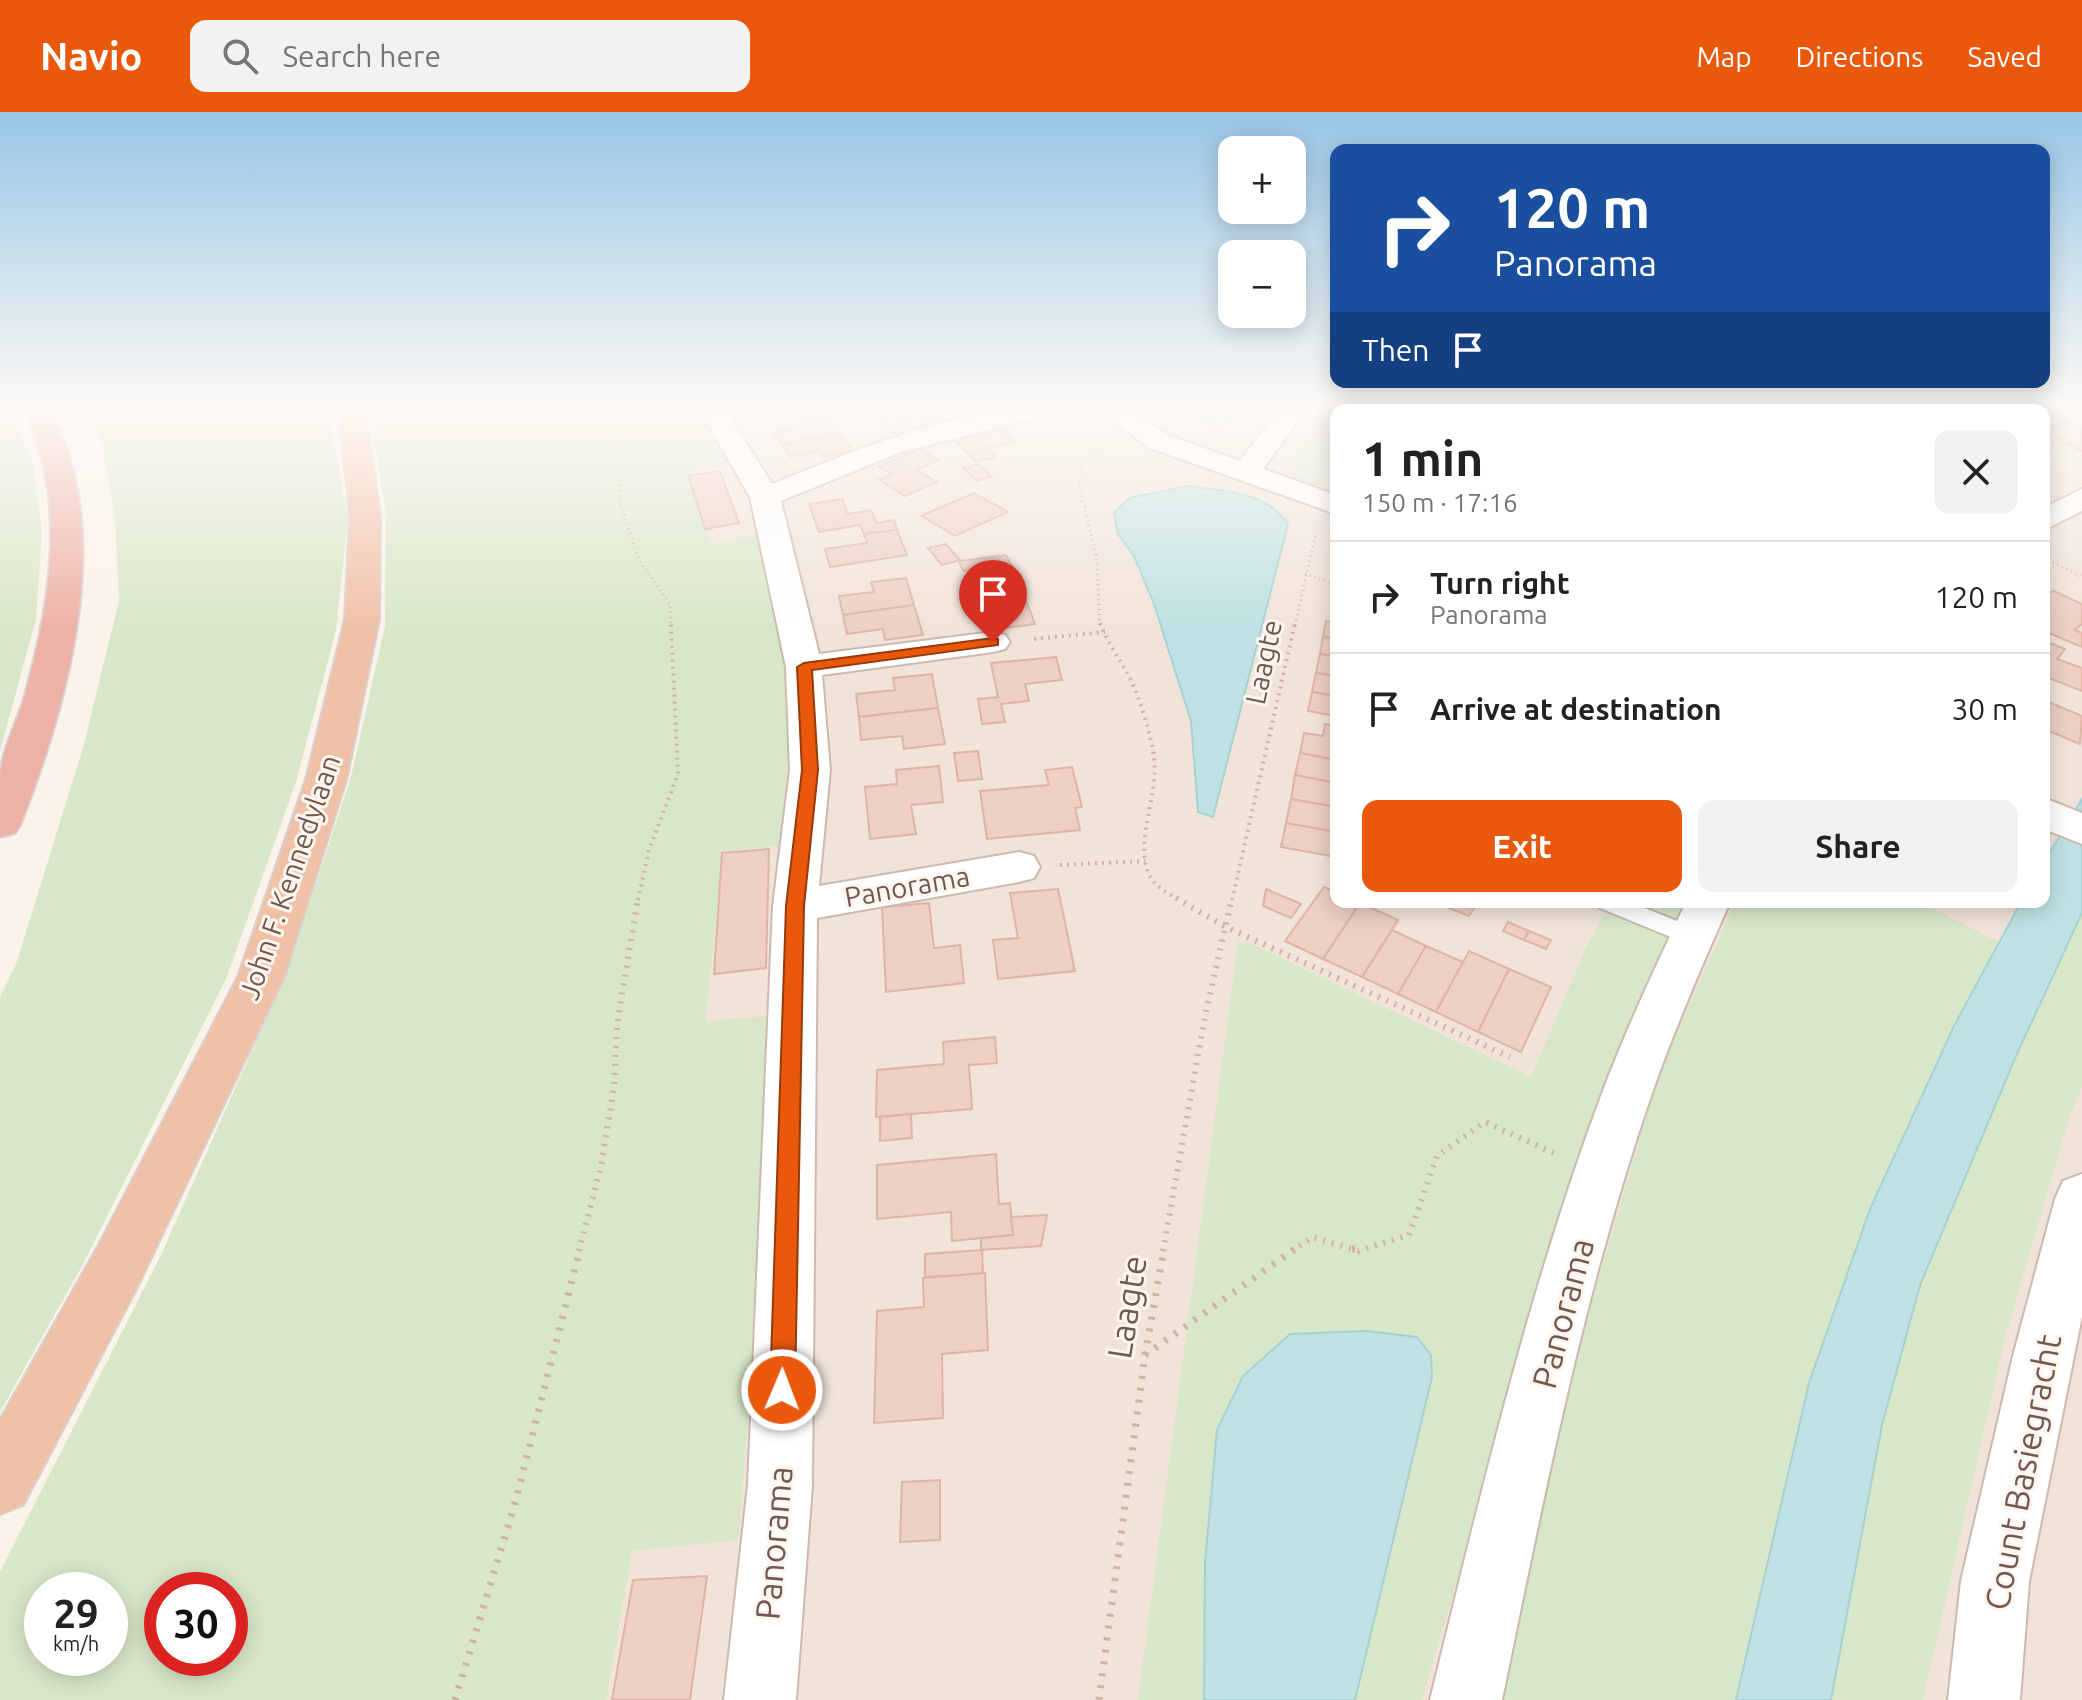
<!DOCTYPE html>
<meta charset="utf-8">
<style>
body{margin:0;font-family:Ubuntu,sans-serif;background:#f2f2f2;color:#222;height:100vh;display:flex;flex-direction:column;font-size:30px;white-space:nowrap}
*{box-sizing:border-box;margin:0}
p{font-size:26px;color:#767676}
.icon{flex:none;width:44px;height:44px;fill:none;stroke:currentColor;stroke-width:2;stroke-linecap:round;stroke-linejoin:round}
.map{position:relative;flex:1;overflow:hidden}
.sheet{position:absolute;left:1330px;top:292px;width:720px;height:504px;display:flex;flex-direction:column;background:#fff;border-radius:16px;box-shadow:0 4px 20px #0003}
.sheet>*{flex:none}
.banner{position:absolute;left:1330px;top:32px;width:720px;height:244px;border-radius:16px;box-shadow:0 4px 20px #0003;background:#1a4fa0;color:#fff;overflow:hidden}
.buttons{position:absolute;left:1218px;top:24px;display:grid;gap:16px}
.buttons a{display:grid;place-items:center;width:88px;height:88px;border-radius:16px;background:#fff;box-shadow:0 4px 20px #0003;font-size:40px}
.speed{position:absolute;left:24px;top:1460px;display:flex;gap:16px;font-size:40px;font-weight:700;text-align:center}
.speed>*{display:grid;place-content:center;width:104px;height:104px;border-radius:50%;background:#fff;box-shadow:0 4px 20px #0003;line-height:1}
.speed small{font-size:20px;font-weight:400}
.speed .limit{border:12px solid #d22;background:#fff;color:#111}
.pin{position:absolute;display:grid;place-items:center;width:68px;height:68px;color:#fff;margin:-82px -34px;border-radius:50% 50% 50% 0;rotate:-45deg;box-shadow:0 0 8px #0007}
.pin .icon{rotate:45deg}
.me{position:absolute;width:88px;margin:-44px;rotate:1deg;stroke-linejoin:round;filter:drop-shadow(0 0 6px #0008)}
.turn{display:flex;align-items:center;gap:28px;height:168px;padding:0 32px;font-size:36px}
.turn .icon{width:104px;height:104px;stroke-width:2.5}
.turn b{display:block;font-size:56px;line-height:68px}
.then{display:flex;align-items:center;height:76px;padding:0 32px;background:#0003;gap:16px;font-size:30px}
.round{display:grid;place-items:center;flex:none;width:84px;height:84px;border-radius:16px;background:#f2f2f2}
.head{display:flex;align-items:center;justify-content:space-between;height:136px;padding:0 32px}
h1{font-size:48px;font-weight:700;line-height:60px}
.button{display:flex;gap:16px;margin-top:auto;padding:16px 32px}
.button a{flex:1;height:92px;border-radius:16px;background:#ea580c;color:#fff;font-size:32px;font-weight:700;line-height:92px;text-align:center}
.button a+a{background:#f2f2f2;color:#222}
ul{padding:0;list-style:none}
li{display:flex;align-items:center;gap:24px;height:112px;padding:0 32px;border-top:2px solid #e0e0e0}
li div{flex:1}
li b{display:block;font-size:30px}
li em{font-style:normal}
header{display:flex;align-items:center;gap:48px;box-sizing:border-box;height:112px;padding:0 40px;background:#ea580c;color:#fff}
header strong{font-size:38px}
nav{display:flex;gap:44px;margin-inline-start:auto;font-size:28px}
.search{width:560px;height:72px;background:#f2f2f2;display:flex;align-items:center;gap:20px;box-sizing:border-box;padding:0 28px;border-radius:16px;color:#767676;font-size:30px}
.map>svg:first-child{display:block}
.residential{fill:#f1e3d8;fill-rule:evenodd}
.green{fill:#d8e7c8;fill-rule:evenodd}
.water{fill:#bfe1e3;stroke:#a6d1d3;stroke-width:2}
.building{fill:#edcfc3;stroke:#deb5a5;stroke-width:2}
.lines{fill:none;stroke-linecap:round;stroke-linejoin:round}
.service-casing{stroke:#ccb9b0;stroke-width:4}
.minor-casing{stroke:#ccb9b0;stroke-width:4}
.trunk-casing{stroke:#d8d0ce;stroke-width:4}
.motorway-casing{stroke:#d8d0ce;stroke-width:4}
.path-far3{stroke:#d2b2a6;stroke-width:3;stroke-dasharray:1 4;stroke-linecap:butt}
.path-far2{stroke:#d2b2a6;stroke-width:4;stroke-dasharray:2 5;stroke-linecap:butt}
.path-far1{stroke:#d2b2a6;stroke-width:6;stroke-dasharray:2 7;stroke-linecap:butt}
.path{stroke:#d2b2a6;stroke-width:7;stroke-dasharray:3 9;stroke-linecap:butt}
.service{fill:#fff;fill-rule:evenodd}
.minor{fill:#fff;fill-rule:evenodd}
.trunk{fill:#f0c0a7;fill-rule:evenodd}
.motorway{fill:#eeb1a6;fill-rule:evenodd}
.route{fill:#ea580c;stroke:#983908;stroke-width:2}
.labels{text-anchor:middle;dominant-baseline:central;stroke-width:6;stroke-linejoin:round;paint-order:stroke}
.street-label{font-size:28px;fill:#73584f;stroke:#fdf6ef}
.near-street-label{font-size:34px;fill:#73584f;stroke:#fdf6ef}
</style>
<header>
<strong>Navio</strong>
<div class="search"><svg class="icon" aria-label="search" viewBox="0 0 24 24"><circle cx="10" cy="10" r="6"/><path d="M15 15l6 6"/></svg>Search here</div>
<nav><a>Map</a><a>Directions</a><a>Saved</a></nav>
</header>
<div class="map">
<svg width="2082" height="1588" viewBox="0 0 2082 1588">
<rect width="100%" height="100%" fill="#fbf2e9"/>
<path class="residential" d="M 621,297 L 2082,297 L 2082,1588 L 530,1588 ZM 1336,298 L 2044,298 L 2044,790 L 1336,790 Z"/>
<g class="green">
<path d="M 0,297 L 7,297 L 32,348 L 42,420 L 36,507 L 0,639 Z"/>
<path d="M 83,297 L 328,297 L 348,406 L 336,518 L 296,670 L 226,867 L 82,1154 L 0,1300 L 0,885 L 16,852 L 83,636 L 119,489 L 115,407 L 101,328 Z"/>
<path d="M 369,297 L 701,297 L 729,350 L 691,357 L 711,433 L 761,422 L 793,580 L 780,734 L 724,739 L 705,909 L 782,903 L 738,1428 L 632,1439 L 606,1588 L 0,1588 L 0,1460 L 162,1141 L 287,859 L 351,665 L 385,514 L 386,400 ZM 42,1478 L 110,1478 L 110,1546 L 42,1546 ZM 162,1478 L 230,1478 L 230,1546 L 162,1546 Z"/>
<path d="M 1325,297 L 1361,297 L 1336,298 L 1336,342 L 1317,375 L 1292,365 L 1290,358 Z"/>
<path d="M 1611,790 L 1690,790 L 1567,1089 L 1422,1588 L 1138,1588 L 1238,830 L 1248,830 L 1531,965 L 1585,838 Z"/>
<path d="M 1735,790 L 1919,790 L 1999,830 L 1954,914 L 1870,1097 L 1809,1271 L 1736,1588 L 1496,1588 L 1562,1291 L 1659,962 Z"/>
<path d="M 2082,801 L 2082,975 L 2069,1006 L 2005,1226 L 1923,1588 L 1831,1588 L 1882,1313 L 1920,1173 L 2016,944 Z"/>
</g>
<g class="water">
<path d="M 1167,297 L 1250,297 C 1225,325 1201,308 1170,301 Z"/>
<path d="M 1188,374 C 1223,379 1268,380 1288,412 L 1213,705 L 1198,700 L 1191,609 L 1154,492 L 1134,444 L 1118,422 L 1114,400 L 1130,386 Z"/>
<path d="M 2082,687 L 2082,801 L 2016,944 L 1920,1173 L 1882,1313 L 1831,1588 L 1736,1588 L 1809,1271 L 1870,1097 L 1954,914 L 2021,790 L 2044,790 L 2044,750 Z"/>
<path d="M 1366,1219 L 1417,1225 L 1431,1243 L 1432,1265 L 1355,1588 L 1204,1588 L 1205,1451 L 1217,1318 L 1243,1264 L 1290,1222 Z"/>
</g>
<g class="building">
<path d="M 758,297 L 822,297 L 823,299 L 795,305 L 791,299 L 763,304 Z"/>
<path d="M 883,297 L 895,297 L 913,316 L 891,321 L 869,300 Z"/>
<path d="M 920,297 L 947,297 L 956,305 L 935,310 Z"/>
<path d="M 920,297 L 935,310 L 913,316 L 894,298 Z"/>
<path d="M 826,303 L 839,321 L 782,333 L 774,321 L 802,315 L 798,309 Z"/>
<path d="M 2049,303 L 2082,318 L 2082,339 L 2050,323 L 2044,324 L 2044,304 Z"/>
<path d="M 1001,317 L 1014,330 L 988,336 L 997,345 L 976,350 L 954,328 Z"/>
<path d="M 839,321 L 853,339 L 824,345 L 819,339 L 790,345 L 782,333 Z"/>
<path d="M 920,337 L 939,348 L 916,358 L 937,370 L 905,384 L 879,368 L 892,362 L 878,354 Z"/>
<path d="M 979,352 L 992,365 L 976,369 L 963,356 Z"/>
<path d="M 720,359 L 739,411 L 705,417 L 688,364 Z"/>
<path d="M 974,381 L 1008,400 L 955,424 L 921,404 Z"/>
<path d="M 842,387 L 848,402 L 871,398 L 877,411 L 894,408 L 897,418 L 864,422 L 860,413 L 819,420 L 809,392 Z"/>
<path d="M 897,418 L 907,443 L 830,455 L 825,437 L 867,431 L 864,422 Z"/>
<path d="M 946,432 L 960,448 L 942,453 L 928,436 Z"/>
<path d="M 1006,443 L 1011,453 L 963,459 L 959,449 Z"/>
<path d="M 906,466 L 914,493 L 843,503 L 839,484 L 874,480 L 871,470 Z"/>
<path d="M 1018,467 L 1035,512 L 999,517 L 990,491 L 971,494 L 965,474 Z"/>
<path d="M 2054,479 L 2082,492 L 2082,512 L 2075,518 L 2082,521 L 2082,535 L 2044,519 L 2044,494 L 2049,490 L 2044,482 Z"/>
<path d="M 914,493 L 923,523 L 885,528 L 883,517 L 847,522 L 843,503 Z"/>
<path d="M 1326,509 L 1336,511 L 1336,527 L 1323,525 Z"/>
<path d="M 1323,525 L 1336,527 L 1336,545 L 1320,542 Z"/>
<path d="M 2044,529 L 2065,537 L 2057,547 L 2082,556 L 2082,579 L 2044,564 Z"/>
<path d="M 1320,542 L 1336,545 L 1336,564 L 1316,561 Z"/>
<path d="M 1056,545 L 1062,568 L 1025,572 L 1029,589 L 1001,592 L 1005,610 L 982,612 L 978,587 L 998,585 L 991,551 Z"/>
<path d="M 1316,561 L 1336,564 L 1336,584 L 1312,580 Z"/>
<path d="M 932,562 L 938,596 L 859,605 L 856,582 L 895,578 L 893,566 Z"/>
<path d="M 1312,580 L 1336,584 L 1336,604 L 1308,599 Z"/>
<path d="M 2044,588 L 2082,604 L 2080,632 L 2044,617 Z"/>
<path d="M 938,596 L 945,632 L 904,637 L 902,624 L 861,628 L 859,605 Z"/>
<path d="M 1325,612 L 1336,614 L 1336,648 L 1300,641 L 1304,621 L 1323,624 Z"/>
<path d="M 978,639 L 982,667 L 958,669 L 954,641 Z"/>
<path d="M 1300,641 L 1336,648 L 1336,671 L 1295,663 Z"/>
<path d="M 939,654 L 943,690 L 911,693 L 916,722 L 870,727 L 865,675 L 897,672 L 896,658 Z"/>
<path d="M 1072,655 L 1082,695 L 1075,696 L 1080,718 L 987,727 L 980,679 L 1049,673 L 1045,658 Z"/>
<path d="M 1295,663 L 1336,671 L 1336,695 L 1291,687 Z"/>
<path d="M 1291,687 L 1336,695 L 1336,720 L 1286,711 Z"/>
<path d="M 1286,711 L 1336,720 L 1336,745 L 1281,735 Z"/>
<path d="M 769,737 L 766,856 L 714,862 L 722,741 Z"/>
<path d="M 1324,775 L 1336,780 L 1336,790 L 1360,791 L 1323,847 L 1285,829 Z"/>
<path d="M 1058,777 L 1075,859 L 998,867 L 993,828 L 1018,826 L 1010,781 Z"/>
<path d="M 1266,777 L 1301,792 L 1291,806 L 1263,794 Z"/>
<path d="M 1452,790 L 1462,790 L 1475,795 L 1469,804 L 1449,796 Z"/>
<path d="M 929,791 L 934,836 L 960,833 L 964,871 L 886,880 L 882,795 Z"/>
<path d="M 1360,791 L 1398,808 L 1362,865 L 1323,847 Z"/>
<path d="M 1508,810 L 1529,819 L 1524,828 L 1503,819 Z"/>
<path d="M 1392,818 L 1426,834 L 1398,882 L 1362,865 Z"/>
<path d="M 1529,819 L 1551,828 L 1546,837 L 1524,828 Z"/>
<path d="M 1426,834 L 1463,850 L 1436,900 L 1398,882 Z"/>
<path d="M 1469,839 L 1509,857 L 1478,920 L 1436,900 Z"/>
<path d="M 1509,857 L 1551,875 L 1521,940 L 1478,920 Z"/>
<path d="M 995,925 L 997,951 L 969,953 L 972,997 L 876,1005 L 877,958 L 944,952 L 943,930 Z"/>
<path d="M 911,1002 L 912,1026 L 880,1029 L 880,1005 Z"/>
<path d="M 996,1042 L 999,1092 L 1010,1091 L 1013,1123 L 952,1129 L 951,1100 L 877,1107 L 877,1053 Z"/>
<path d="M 1047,1103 L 1041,1134 L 981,1138 L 981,1126 L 1013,1123 L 1011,1105 Z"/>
<path d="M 982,1138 L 983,1162 L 925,1165 L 925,1142 Z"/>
<path d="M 985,1161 L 988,1238 L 942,1242 L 943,1306 L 874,1311 L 877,1199 L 924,1195 L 923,1166 Z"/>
<path d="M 940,1368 L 940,1428 L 900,1430 L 902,1370 Z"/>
<path d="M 707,1464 L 690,1588 L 612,1588 L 633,1468 Z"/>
</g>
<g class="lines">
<defs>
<path id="service" d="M 1597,790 L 1630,790 L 1699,818 L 1702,824 L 1699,830 L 1683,830 L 1600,796 Z"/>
<g id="minor">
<path d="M 699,297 L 725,297 L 772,372 C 861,336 954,296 1052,297 L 1048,303 L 901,340 L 781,389 L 819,542 L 993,520 L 1005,523 L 1010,530 L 1005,537 L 993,540 L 822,563 L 830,658 L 819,774 L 1019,740 L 1034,744 L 1040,755 L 1034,766 L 1019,770 L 817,806 L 812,1373 L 796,1588 L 724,1588 L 748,1373 L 773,794 L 790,658 L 786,555 L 750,385 Z"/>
<path d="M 1096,297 L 1127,297 L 1170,324 L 1240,349 L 1279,297 L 1306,297 L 1263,357 L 1336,383 L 1336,402 L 1150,336 Z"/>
<rect x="1551" y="297" width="28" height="1"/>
<rect x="1733" y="297" width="28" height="1"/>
<path d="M 2082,377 L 2082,399 L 2044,418 L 2044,396 Z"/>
<path d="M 2044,686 L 2082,701 L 2082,732 L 2044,717 Z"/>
<path d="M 1686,790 L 1730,790 C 1702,853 1675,916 1652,981 C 1584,1178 1544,1384 1502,1588 L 1430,1588 C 1480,1385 1528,1180 1601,984 C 1626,917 1656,854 1686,790 Z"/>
<path d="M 2082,1062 L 2082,1204 L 2029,1469 L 2020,1588 L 1948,1588 L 1961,1469 L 2013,1244 L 2055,1087 L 2063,1069 Z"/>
</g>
<path id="trunk" d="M 339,297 L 365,297 L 380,403 L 379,507 L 346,668 L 284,865 L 139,1171 L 23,1393 L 0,1402 L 0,1308 L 99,1133 L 238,865 L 306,668 L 345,507 L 350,403 Z"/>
<path id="motorway" d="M 23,297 L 49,297 C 117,418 68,590 21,711 L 15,721 L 0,725 C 0,705 0,684 0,664 C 2,638 18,608 25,583 C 51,490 68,385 23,297 Z"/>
</defs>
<use href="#service" class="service-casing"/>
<use href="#minor" class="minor-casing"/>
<use href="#trunk" class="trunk-casing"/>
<use href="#motorway" class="motorway-casing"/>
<g class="path-far3">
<path d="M 601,297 L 618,330 L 620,392 L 639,448 L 670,492 L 671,513"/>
<path d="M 2044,446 L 2082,465"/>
<path d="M 1305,462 L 1336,472"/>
<path d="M 1100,513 L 1096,442 L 1079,372 L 1081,357 L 1091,339 L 1109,335"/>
<path d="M 1295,513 L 1316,421"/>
</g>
<g class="path-far2">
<path d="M 1100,511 C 1107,529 1116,542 1126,559 C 1137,576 1152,625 1154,646 C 1159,683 1135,727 1148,760 C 1153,774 1167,781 1180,788"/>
<path d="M 1034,527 L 1105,520"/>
<path d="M 1060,753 L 1145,749"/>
<path d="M 638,788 L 649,738 L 678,662 L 671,511"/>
<path d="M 1232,788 L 1295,511"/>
</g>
<g class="path-far1">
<path d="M 1176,786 L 1224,814 L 1510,945"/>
<path d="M 579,1139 L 601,1054 L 614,976 L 617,913 L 638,786"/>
<path d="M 1163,1139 L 1205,904 L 1232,786"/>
<path d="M 1292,1139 L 1312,1125 L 1358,1139 L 1409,1123 L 1437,1044 L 1485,1010 L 1556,1042"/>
</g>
<g class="path">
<path d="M 1352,1137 L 1363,1137"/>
<path d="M 1145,1243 L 1295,1137"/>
<path d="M 455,1588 L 514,1395 L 580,1137"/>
<path d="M 1099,1588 L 1145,1243 L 1164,1137"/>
</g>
<use href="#service" class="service"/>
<use href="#minor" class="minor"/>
<use href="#trunk" class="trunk"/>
<use href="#motorway" class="motorway"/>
</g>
<linearGradient id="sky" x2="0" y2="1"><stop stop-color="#97c6e6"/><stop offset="0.57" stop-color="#fdf9f5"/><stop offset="1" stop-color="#fdf9f5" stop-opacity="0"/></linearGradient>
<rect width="2082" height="519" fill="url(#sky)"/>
<path class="route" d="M 993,526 L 998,527 L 998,533 L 812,558 L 818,658 L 804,794 L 795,1278 L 791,1287 L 782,1291 L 773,1287 L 770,1278 L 786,794 L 802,658 L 797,555 L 804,551 Z"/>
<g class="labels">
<g class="street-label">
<text transform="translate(1263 550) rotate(-78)">Laagte</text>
<text transform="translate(289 765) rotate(-71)">John F. Kennedylaan</text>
<text transform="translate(907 774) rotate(-10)">Panorama</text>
</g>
<g class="near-street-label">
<text transform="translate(1126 1195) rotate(-81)">Laagte</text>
<text transform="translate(1562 1201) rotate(-75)">Panorama</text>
<text transform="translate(2022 1360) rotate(-79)">Count Basiegracht</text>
<text transform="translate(773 1431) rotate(-85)">Panorama</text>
</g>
</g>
</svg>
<div class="buttons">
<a>+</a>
<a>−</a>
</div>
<div class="speed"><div>29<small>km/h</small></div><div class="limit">30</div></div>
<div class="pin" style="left:993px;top:530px;background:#d93025"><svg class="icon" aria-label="arrive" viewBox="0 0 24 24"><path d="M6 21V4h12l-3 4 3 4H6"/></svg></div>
<svg class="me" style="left:782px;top:1278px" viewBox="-20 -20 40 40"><circle r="17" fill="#ea580c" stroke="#fff" stroke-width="3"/><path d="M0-11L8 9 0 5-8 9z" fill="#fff"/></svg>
<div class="banner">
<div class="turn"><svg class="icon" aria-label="right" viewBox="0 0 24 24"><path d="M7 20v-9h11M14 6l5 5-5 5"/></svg><div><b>120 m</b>Panorama</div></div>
<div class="then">Then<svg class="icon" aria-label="arrive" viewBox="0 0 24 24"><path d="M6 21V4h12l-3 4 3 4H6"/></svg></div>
</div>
<section class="sheet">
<div class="head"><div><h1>1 min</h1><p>150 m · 17:16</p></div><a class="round"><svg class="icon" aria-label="close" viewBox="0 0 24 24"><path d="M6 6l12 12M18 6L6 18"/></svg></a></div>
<ul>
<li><svg class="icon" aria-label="right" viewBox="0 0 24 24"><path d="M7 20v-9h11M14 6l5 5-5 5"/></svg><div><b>Turn right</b><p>Panorama</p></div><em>120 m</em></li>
<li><svg class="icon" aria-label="arrive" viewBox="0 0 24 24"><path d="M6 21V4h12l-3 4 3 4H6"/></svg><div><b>Arrive at destination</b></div><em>30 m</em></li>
</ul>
<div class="button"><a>Exit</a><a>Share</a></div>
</section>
</div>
